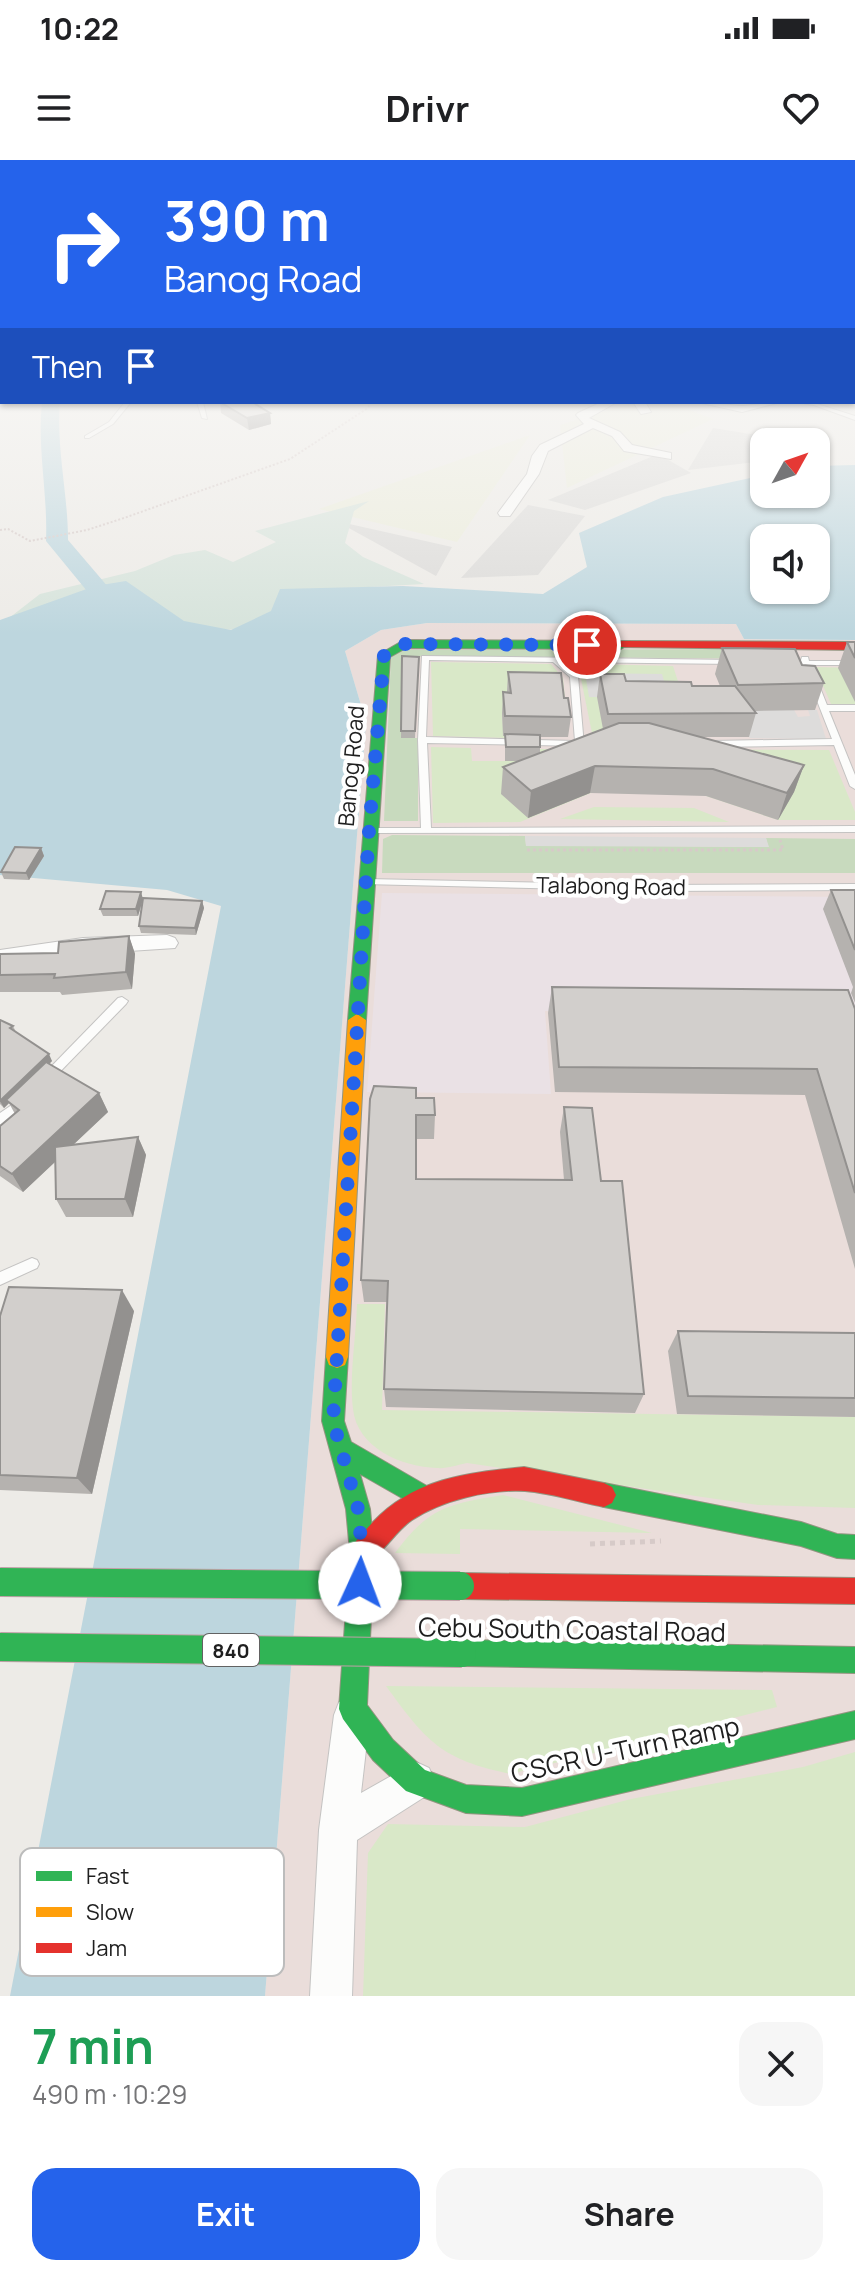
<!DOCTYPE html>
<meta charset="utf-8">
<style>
body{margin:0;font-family:Manrope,sans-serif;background:#f6f6f6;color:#202124;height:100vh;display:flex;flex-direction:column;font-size:30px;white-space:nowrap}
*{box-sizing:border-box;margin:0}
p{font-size:26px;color:#757577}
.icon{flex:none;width:44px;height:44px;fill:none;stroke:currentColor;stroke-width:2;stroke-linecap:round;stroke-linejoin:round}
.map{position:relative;height:1836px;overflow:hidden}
.panel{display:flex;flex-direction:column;background:#fff;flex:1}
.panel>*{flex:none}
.hud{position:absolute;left:0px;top:0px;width:856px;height:244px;box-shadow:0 2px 6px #0004;background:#2563eb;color:#fff;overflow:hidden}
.needle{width:52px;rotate:50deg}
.buttons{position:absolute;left:750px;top:268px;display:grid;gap:16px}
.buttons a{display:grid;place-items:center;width:80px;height:80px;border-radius:16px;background:#fff;box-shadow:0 2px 6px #0004;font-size:40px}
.pin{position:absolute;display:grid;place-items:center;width:68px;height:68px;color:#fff;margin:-34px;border:4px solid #fff;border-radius:50%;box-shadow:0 2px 8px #0007}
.me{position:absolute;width:88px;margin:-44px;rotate:2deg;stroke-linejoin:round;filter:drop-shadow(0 0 6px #0008)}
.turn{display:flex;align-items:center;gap:28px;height:168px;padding:0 32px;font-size:36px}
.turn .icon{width:104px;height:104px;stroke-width:2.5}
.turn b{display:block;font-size:56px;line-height:68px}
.then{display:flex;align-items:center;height:76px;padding:0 32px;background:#0003;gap:16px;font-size:30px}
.round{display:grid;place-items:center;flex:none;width:84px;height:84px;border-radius:24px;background:#f6f6f6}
.overview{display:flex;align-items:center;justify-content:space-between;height:136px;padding:0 32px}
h1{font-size:48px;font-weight:700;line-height:60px;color:#1e9e55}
.primary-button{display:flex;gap:16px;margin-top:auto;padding:16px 32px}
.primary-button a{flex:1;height:92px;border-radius:24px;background:#2563eb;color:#fff;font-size:32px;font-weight:700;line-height:92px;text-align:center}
.primary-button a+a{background:#f6f6f6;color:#202124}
.status{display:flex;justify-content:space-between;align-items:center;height:56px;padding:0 40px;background:#fff;direction:ltr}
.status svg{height:22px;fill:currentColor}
header{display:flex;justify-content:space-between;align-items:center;height:104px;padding:0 32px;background:#fff;font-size:36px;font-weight:700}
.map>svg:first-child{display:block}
.residential{fill:#dcdbd9}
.commercial{fill:#eaddda}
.industrial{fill:#eae1e5}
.farmland{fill:#ebecdb}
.grass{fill:#d9e8c8}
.forest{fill:#c8dabe}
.wetland{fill:#d6e3db}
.parking{fill:#dddcdb}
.water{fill:#bdd6de;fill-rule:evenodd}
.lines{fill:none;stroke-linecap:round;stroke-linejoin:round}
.river{fill:#bdd6de;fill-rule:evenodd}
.lane-casing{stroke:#c4c3c2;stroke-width:2}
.street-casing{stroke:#c4c3c2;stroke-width:2}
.fast-casing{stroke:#939580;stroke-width:2}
.slow-casing{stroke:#939580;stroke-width:2}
.jam-casing{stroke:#939580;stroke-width:2}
.path-far2{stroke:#d6cac8;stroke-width:2;stroke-dasharray:2 2;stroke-linecap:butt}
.path-far1{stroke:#d6cac8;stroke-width:3;stroke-dasharray:3 3;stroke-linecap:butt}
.path{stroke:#d6cac8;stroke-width:5;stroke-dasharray:5 5;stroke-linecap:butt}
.lane{fill:#fcfcfb;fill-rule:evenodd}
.street{fill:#fcfcfb;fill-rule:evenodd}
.fast{fill:#30b455;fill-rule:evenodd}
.slow{fill:#ff9f0a;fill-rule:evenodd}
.jam{fill:#e5322d;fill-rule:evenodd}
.fast-bridge-casing{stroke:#c0a1a8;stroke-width:30;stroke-linecap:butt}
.fast-bridge{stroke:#30b455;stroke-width:28}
.wall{fill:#b5b2af}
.shaded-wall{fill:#93918f}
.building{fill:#d2cfcc;stroke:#93918f;stroke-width:2}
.route{stroke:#2563eb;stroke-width:14;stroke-dasharray:0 25.2}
.labels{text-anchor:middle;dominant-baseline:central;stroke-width:8;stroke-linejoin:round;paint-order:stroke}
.shield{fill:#fff;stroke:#626262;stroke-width:2}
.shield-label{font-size:20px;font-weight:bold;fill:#1f1f1f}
.street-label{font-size:22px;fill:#1f1f1f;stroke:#fff}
.near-street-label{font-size:26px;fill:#1f1f1f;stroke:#fff}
.key{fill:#fff;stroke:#bcbcbc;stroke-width:2}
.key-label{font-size:22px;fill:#1f1f1f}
</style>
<div class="status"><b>10:22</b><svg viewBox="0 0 49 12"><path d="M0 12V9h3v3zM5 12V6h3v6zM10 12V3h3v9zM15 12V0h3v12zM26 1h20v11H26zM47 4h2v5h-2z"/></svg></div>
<header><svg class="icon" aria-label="menu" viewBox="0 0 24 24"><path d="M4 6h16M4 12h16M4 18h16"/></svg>Drivr<svg class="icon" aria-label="heart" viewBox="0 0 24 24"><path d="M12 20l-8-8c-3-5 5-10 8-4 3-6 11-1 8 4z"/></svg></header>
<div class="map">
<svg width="855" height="1836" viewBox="0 0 855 1836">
<rect width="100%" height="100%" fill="#edebe7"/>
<g class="residential">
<path d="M 713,268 L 787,280 L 764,282 L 764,301 L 688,310 Z"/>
<path d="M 658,294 L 691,313 L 585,350 L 548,340 Z"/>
<path d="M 528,345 L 585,356 L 538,415 L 461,418 Z"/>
<path d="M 336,361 L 452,387 L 436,416 Z"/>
</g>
<path class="commercial" d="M 427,463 L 736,464 L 744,479 L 855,480 L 855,1836 L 265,1836 L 366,562 L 345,491 L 381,470 Z"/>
<path class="industrial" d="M 382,733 L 855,737 L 855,856 L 545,851 L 551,934 L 367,932 Z"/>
<g class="farmland">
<path d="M 633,242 L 668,242 L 713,259 L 567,328 L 560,265 Z"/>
<path d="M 530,275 L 457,382 L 319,349 Z"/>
</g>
<g class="grass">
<path d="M 431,502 L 551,504 L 563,518 L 567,559 L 502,553 L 503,568 L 514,578 L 433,576 Z"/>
<path d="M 590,504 L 673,506 L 686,546 L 593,578 L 580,514 Z"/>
<path d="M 815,507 L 855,508 L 855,545 L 831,544 Z"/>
<path d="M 431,587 L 471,588 L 472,601 L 539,601 L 539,589 L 829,590 L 855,652 L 855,660 L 778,660 L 688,630 L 601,629 L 520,662 L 433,663 Z"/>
<path d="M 594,647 L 694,648 L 729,662 L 560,659 Z"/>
<path d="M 357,1144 L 385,1144 L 382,1250 L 855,1257 L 855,1348 L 758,1345 L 467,1303 C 457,1305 446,1309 437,1308 C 402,1307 357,1288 353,1249 C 349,1216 356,1178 357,1144 Z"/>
<path d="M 503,1335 L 652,1373 L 460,1369 L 460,1394 L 395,1393 C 429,1347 448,1344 503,1335 Z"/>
<path d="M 386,1526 L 772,1530 L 777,1547 L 511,1614 C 441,1600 426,1581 386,1526 Z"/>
<path d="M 855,1592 L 855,1836 L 363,1836 L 368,1693 L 388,1664 L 525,1667 L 631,1639 L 803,1607 Z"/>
</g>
<g class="forest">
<path d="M 792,489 L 796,499 L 423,496 L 419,497 L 419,503 L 403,503 L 402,578 L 418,578 L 418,661 L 384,661 L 391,497 L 401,490 Z"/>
<path d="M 392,675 L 525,676 L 526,685 L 768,687 L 766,678 L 855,679 L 855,713 L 382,713 L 383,679 Z"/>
</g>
<path class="wetland" d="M 369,341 L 354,351 L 345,383 L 363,397 L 424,424 L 296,431 L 255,470 L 0,465 L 40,434 L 135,411 L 174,395 L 205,390 L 233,402 L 276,382 L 255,371 Z"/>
<g class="parking">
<path d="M 585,513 L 662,514 L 669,538 L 589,537 Z"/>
<path d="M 737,550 L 794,550 L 798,557 L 810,556 L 808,550 L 817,550 L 826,579 L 750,578 L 742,567 Z"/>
<path d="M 525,676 L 766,678 L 769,687 L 526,686 Z"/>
</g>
<path class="water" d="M 855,305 L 855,480 L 744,479 L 736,464 L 427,463 L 381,470 L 345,491 L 366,562 L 265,1836 L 10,1836 L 221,746 L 167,730 L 0,715 L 0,460 L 95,426 L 126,421 L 184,461 L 231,470 L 271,451 L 280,429 L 403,426 L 543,434 L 587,407 L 579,373 L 663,337 L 764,315 L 764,334 L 816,334 L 816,306 ZM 764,378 L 816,378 L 816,430 L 764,430 Z"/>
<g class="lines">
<path class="river" d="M 42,242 L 60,242 C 56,288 68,333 68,380 L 103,421 L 107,426 L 103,431 L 87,431 L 46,381 C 48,334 37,288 42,242 Z"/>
<defs>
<g id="lane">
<path d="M 125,242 L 131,242 L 113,264 L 89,278 L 85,278 L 85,276 L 109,262 Z"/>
<path d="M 197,242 L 203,242 L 207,259 L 202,258 Z"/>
<path d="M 811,242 L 855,256 L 855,260 L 811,244 Z"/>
<path d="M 422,496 L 735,500 L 739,502 L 735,504 L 562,502 L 578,516 L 584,586 L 427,583 L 431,668 L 855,666 L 855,672 L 367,673 L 365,671 L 370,668 L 421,668 L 418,580 ZM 429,500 L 553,502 L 570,517 L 575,581 L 426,577 Z"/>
<path d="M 802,497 L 808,497 L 809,501 L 855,501 L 855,505 L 811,505 L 827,545 L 855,545 L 855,551 L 829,551 L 855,615 L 855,629 L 850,626 L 834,585 L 711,587 L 707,584 L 711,581 L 832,579 L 803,505 L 785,504 L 781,502 L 785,500 L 801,500 Z"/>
<path d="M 367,719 L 660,725 L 855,724 L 855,730 L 660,731 L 363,724 L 362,722 Z"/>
<path d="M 122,837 L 128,841 L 126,844 L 50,922 L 42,922 L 40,919 L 42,916 L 118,838 Z"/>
<path d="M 25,936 L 29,938 L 31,941 L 29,944 L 0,965 L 0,953 Z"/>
<path d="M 32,1098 L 37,1100 L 39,1104 L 37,1108 L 0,1125 L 0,1112 Z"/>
</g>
<g id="street">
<rect x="854" y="226" width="1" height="6"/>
<path d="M 602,242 L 617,242 L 589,258 L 620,272 L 632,285 L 671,293 L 671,299 L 624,291 L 612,276 L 593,268 L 548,291 L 539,314 L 510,356 L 500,356 L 498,353 L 527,314 L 532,296 L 540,285 L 584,264 L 576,255 L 578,253 Z"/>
<path d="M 633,242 L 645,242 L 651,252 L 641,254 Z"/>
<path d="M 697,242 L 742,246 L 781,242 L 742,252 Z"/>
<path d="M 795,242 L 820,242 L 814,245 Z"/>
<path d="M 167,775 L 175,778 L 178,783 L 175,788 L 83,794 L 0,806 L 0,790 L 83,778 Z"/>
<path d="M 352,1537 L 365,1542 L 370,1555 L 361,1633 L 416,1602 L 429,1608 L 435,1621 L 429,1634 L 357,1680 L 352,1836 L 310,1836 L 319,1670 L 334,1555 L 339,1542 Z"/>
</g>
<g id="fast">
<path d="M 404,480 L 621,481 L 627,485 L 621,489 L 406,488 L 390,497 L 366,860 L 357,866 L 348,860 L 378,495 Z"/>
<path d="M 337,1186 L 345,1189 L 348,1197 L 344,1261 L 351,1282 L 432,1329 L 435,1338 L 432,1347 L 423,1350 L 360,1314 L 370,1349 L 374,1392 L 367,1545 L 393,1580 L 425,1610 L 466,1625 L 522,1628 L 855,1551 L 855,1579 L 522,1656 L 466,1653 L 406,1631 L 373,1600 L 343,1559 L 339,1549 L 350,1392 L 346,1349 L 322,1261 L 326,1197 L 329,1189 Z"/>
<path d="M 604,1323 L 801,1362 L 837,1374 L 855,1375 L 855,1399 L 837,1398 L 801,1386 L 604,1347 L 596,1343 L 592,1335 L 596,1327 Z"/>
<path d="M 462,1480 L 855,1487 L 855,1513 L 462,1506 L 453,1502 L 449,1493 L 453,1484 Z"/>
</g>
<path id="slow" d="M 357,854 L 366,860 L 348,1197 L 345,1205 L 337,1208 L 329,1205 L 326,1197 L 348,860 Z"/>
<g id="jam">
<path d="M 621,481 L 855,482 L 855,490 L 617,487 L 615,485 Z"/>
<path d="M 524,1307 L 604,1323 L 612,1327 L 616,1335 L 612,1343 L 604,1347 C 578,1342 551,1333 525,1331 C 489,1329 442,1340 412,1360 C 394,1372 383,1396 362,1404 L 353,1401 L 350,1392 C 355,1380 364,1372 373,1362 C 415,1318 467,1313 524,1307 Z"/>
<path d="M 460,1413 L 855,1418 L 855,1444 L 460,1439 L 451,1435 L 447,1426 L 451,1417 Z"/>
</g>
</defs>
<use href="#lane" class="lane-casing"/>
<use href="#street" class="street-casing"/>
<use href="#fast" class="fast-casing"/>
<use href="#slow" class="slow-casing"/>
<use href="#jam" class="jam-casing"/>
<path class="path-far2" d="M 0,370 L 8,369 L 30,381 L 87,370 L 124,358 L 290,299 L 368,248 L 371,242"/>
<path class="path-far1" d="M 527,690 L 783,690 L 780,680"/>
<path class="path" d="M 590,1384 L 661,1381"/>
<use href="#lane" class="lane"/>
<use href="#street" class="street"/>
<use href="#fast" class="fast"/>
<use href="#slow" class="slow"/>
<use href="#jam" class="jam"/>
<defs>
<g id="fast-bridge">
<path d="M 0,1422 L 460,1426"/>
<path d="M 0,1487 L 462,1493"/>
</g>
</defs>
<use href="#fast-bridge" class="fast-bridge-casing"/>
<use href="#fast-bridge" class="fast-bridge"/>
</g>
<g class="wall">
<path d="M 220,242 L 270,253 L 271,264 L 249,270 L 221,253 Z"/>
<path d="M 847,482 L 855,482 L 855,542 L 838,508 Z"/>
<path d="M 722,488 L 802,505 L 824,523 L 815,550 L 754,551 L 756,553 L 749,577 L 700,577 L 804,605 L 794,632 L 778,660 L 706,636 L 590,633 L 528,658 L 501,634 L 503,607 L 519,601 L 505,601 L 505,576 L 503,576 L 502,553 L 503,532 L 507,532 L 508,512 L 564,538 L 571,557 L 568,577 L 540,577 L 540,593 L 603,569 L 597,537 L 600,514 L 626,521 L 692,526 L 720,526 L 715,514 Z"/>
<path d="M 402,496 L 419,497 L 415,578 L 401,578 Z"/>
<path d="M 41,688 L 44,696 L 29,720 L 4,719 L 1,712 Z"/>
<path d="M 831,730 L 855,730 L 855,843 L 851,833 L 853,827 L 823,749 Z"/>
<path d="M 143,738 L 202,741 L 204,748 L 196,775 L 141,773 L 139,766 L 142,743 L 138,756 L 103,756 L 100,749 Z"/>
<path d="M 129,776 L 135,794 L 132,829 L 62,835 L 60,832 L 0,832 L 0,794 L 58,793 Z"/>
<path d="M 552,827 L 855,849 L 855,1109 L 805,935 L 555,932 L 548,853 Z"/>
<path d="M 0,860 L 13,866 L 16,872 L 52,901 L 49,904 L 99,933 L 108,952 L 73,985 L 138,977 L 146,995 L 133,1057 L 66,1057 L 56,1039 L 55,1002 L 23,1032 L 0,1016 L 0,966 L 15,954 L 9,943 L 4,948 L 0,944 Z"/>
<path d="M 416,938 L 435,955 L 434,979 L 416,979 L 416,1019 L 564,1020 L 560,972 L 564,947 L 601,1021 L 644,1234 L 635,1253 L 386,1247 L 384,1229 L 387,1142 L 364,1142 L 361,1120 Z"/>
<path d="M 134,1151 L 92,1334 L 0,1330 L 0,1156 Z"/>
<path d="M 678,1171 L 855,1173 L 855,1257 L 677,1254 L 668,1191 Z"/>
</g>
<g class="shaded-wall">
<path d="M 270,253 L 271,264 L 249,270 L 247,258 Z"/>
<path d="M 804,605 L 794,632 L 778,660 L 787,633 Z"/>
<path d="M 595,606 L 590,633 L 528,658 L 531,631 Z"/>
<path d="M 41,688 L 44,696 L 29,720 L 26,713 Z"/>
<path d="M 141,732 L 143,739 L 138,756 L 136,749 Z"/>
<path d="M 202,741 L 204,748 L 196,775 L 195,768 Z"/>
<path d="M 129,776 L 135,794 L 132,829 L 126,812 Z"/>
<path d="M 49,894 L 52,901 L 10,942 L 6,940 L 9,943 L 4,948 L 0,941 Z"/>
<path d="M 99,933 L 108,952 L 23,1032 L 12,1014 Z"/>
<path d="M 138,977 L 146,995 L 133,1057 L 125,1039 Z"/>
<path d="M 122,1130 L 134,1151 L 92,1334 L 77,1318 Z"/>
</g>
<g class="building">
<path d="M 220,242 L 252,242 L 270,253 L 247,258 Z"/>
<path d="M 847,482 L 855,482 L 855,498 Z"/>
<path d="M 722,488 L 795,489 L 802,505 L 815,506 L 824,523 L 738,525 Z"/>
<path d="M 402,496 L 419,497 L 415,571 L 401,571 Z"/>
<path d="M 508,512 L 561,513 L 564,538 L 568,538 L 571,557 L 505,556 L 503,532 L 511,533 Z"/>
<path d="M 600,514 L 624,514 L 626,521 L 691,522 L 692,526 L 735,526 L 756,553 L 608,554 Z"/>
<path d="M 619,563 L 649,563 L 804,605 L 787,633 L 713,609 L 595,606 L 531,631 L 503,607 Z"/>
<path d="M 505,574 L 540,575 L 540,587 L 506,587 Z"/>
<path d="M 15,687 L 41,688 L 26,713 L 1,712 Z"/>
<path d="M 831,730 L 855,730 L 855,790 Z"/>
<path d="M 106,731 L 141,732 L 136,749 L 100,749 Z"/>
<path d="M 143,738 L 202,741 L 195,768 L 139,766 Z"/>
<path d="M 129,776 L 126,812 L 54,818 L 55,814 L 0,815 L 0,794 L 58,793 L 59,782 Z"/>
<path d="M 552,827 L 848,830 L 855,849 L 855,1033 L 817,909 L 559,907 Z"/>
<path d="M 0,860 L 13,866 L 10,868 L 49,894 L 0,941 Z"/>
<path d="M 46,902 L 99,933 L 12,1014 L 0,1006 L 0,966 L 19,950 L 6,940 Z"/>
<path d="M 374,926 L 416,928 L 416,938 L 434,938 L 435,955 L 416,955 L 416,1019 L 572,1020 L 564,947 L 592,948 L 601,1021 L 622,1021 L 644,1234 L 384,1229 L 388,1121 L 361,1120 L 370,939 Z"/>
<path d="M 138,977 L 125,1039 L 56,1039 L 55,987 Z"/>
<path d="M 9,1127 L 122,1130 L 77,1318 L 0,1315 L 0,1156 Z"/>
<path d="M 678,1171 L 855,1173 L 855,1238 L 688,1236 Z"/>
</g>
<linearGradient id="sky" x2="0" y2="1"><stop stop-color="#97c2e4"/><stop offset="0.46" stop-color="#f7f6f4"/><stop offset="1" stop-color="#f7f6f4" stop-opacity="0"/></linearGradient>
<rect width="855" height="474" fill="url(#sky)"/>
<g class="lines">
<path class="route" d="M 360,1423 L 362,1392 L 358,1349 L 333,1261 L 369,671 L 384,495 L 404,484 L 587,485"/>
</g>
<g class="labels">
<rect class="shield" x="203" y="1474" width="56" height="32" rx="6"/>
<g class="shield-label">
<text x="231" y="1490">840</text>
</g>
<g class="street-label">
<text transform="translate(351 606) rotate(-85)">Banog Road</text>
<text transform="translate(611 726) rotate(1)">Talabong Road</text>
</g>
<g class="near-street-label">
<text transform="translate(572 1469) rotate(1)">Cebu South Coastal Road</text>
<text transform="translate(625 1589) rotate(-12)">CSCR U-Turn Ramp</text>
</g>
</g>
<rect x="20" y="1688" width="264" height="128" rx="12" class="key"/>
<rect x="36" y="1711" width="36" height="10" fill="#30b455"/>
<rect x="36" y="1747" width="36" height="10" fill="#ff9f0a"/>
<rect x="36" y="1783" width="36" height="10" fill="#e5322d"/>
<g class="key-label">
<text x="86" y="1724">Fast</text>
<text x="86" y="1760">Slow</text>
<text x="86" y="1796">Jam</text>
</g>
</svg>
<div class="buttons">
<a><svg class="needle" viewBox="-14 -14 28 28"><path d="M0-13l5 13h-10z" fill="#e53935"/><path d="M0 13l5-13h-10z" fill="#757577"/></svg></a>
<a><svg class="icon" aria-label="sound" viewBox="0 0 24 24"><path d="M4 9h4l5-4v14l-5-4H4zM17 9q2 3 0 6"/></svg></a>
</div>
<div class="pin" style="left:587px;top:485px;background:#d93025"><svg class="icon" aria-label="arrive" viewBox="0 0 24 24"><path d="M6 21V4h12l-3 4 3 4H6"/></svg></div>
<svg class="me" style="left:360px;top:1423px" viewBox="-20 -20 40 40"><circle r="19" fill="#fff"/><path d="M0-13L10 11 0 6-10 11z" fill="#2563eb"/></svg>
<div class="hud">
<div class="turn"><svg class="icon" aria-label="right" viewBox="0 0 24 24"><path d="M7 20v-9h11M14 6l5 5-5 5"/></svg><div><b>390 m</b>Banog Road</div></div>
<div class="then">Then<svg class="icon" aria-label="arrive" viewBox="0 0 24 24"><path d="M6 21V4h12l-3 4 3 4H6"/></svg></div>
</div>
</div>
<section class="panel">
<div class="overview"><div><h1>7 min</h1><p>490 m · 10:29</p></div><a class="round"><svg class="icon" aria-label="close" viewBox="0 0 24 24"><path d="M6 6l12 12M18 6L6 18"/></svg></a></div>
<div class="primary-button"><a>Exit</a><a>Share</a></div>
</section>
